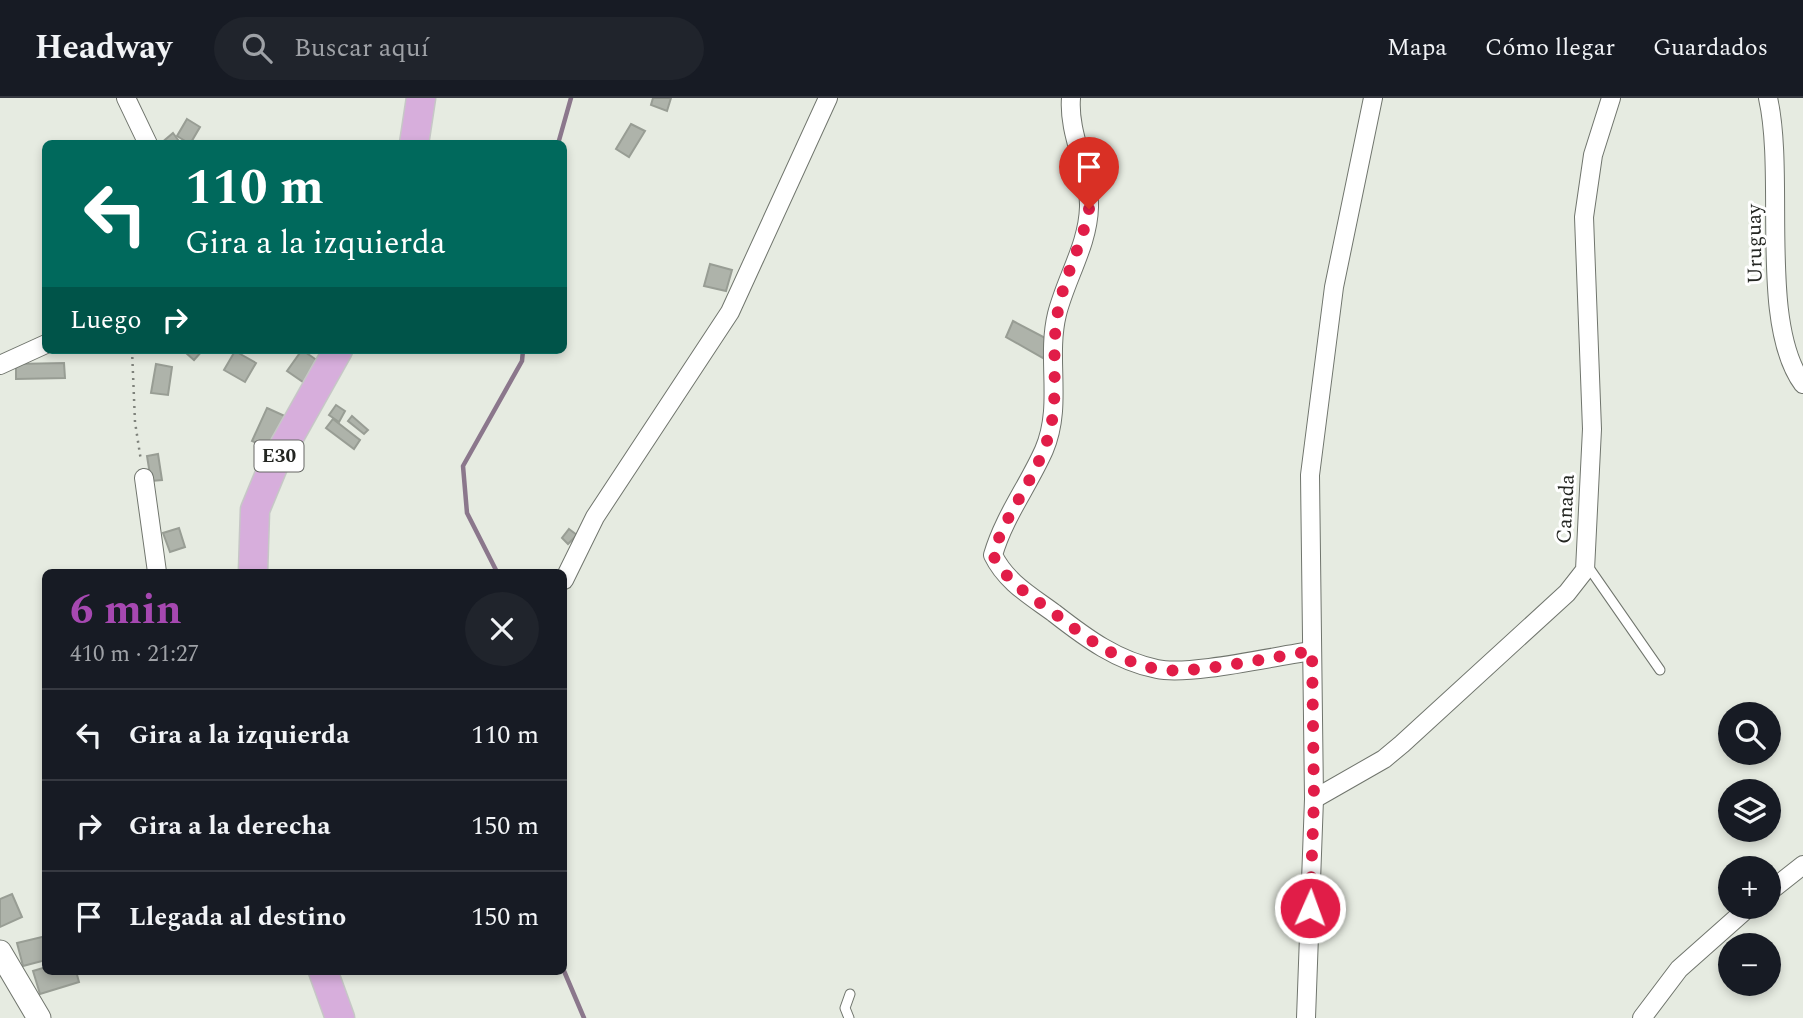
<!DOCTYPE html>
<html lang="es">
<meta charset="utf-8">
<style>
body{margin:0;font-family:Spectral,serif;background:#20242c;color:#f1f3f6;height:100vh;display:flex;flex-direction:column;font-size:26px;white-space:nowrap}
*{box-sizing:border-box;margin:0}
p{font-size:23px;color:#9ea1a6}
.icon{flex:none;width:38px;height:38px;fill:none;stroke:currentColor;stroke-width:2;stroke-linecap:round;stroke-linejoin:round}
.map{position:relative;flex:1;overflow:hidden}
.sheet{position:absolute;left:42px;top:471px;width:525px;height:406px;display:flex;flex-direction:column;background:#171b24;border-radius:10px;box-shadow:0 4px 10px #0003}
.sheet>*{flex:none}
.top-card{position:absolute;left:42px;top:42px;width:525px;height:214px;border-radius:10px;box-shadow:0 4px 10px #0003;background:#00695c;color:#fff;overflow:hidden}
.buttons{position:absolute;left:1718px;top:604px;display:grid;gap:14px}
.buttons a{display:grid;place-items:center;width:63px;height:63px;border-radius:50%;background:#171b24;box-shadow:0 4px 10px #0003;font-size:35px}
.pin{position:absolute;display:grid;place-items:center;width:60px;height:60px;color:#fff;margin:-72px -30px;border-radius:50% 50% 50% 0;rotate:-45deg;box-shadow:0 0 7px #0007}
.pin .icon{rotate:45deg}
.me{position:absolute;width:77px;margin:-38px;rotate:2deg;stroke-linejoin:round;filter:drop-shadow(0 0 5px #0008)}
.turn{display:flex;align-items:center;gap:24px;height:147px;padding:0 28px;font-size:32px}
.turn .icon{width:91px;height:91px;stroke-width:2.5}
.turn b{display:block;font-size:49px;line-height:60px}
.then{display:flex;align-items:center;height:66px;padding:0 28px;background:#0003;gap:14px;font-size:26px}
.round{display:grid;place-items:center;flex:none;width:74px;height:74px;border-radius:37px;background:#20242c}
.summary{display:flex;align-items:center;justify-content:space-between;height:119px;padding:0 28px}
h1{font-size:42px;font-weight:700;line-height:52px;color:#a648b1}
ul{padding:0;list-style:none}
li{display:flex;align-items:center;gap:21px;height:91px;padding:0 28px;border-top:2px solid #363941}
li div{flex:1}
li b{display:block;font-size:26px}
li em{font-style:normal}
header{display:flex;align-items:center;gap:42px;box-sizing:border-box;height:98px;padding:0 35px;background:#171b24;border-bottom:2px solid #363941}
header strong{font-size:33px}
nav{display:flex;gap:38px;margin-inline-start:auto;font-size:24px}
.search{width:490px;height:63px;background:#20242c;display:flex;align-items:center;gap:18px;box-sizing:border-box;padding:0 24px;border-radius:38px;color:#9ea1a6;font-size:26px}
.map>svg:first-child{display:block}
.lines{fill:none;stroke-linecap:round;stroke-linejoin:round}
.stream{stroke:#8b778c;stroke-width:4.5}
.building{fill:#aeb3aa;stroke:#989d94;stroke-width:2}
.service-casing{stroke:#70756d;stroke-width:11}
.minor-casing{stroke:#70756d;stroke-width:20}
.tertiary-casing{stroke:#70756d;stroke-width:25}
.primary-casing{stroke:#c6c7c6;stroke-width:31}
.path{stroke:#7e827b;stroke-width:2.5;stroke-dasharray:2 5;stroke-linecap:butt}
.service{stroke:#fff;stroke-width:9}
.minor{stroke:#fff;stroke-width:18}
.tertiary{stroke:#fff;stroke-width:23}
.primary{stroke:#d7aedc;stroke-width:28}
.route{stroke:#e11d48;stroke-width:12;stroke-dasharray:0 21.6}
.labels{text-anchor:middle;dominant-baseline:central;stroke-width:6;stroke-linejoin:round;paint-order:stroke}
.shield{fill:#fff;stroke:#666764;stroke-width:2}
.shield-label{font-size:19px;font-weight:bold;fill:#242622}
.street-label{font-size:21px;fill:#242622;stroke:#fff}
</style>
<header>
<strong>Headway</strong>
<div class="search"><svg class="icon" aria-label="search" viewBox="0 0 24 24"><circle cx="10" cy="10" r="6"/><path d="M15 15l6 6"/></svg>Buscar aquí</div>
<nav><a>Mapa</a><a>Cómo llegar</a><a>Guardados</a></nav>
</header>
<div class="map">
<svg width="1803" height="920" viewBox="0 0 1803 920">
<rect width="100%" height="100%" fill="#e6ebe1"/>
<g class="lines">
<g class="stream">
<path d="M 558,46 L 571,0"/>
<path d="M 497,474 L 467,415 L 463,368 L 522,263 L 523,252"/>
<path d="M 564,873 L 584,920"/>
</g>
</g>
<g class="building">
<path d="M 653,0 L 671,0 L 667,13 L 651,7 Z"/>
<path d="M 187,21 L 200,29 L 190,46 L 177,38 Z"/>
<path d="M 631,26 L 645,33 L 629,59 L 616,51 Z"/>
<path d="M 173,35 L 181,46 L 160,46 Z"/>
<path d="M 710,166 L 732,172 L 726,193 L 704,188 Z"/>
<path d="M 1013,223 L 1051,243 L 1043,260 L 1006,239 Z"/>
<path d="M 189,252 L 203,252 L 194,262 L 186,255 Z"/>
<path d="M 302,252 L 321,265 L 306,286 L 287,273 Z"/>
<path d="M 235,253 L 256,265 L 245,284 L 224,272 Z"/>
<path d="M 64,265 L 65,280 L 16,281 L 16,266 Z"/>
<path d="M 156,266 L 172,269 L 168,297 L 151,295 Z"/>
<path d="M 336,307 L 345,313 L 339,324 L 329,317 Z"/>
<path d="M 267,310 L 287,319 L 273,352 L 252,343 Z"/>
<path d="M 352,318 L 368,332 L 364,336 L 348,323 Z"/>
<path d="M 333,321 L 360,342 L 354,351 L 326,330 Z"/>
<path d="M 158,356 L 162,382 L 151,383 L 147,358 Z"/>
<path d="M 179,430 L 185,449 L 170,454 L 163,435 Z"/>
<path d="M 569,431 L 577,437 L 568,446 L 562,440 Z"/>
<path d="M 12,796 L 22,819 L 0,829 L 0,801 Z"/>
<path d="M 46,838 L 46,862 L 23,868 L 17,845 Z"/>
<path d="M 46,869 L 46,873 L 76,873 L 79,884 L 40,896 L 33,873 Z"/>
</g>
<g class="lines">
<defs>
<g id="service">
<path d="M 1587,467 L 1660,572"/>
<path d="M 849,920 L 845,910 L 850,896"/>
</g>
<g id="minor">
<path d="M 126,0 L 148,46"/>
<path d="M 1071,0 C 1068,37 1090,72 1089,109 C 1088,147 1066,180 1057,216 C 1046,261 1063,308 1044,352 C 1028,388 1004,419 993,457 C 1006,484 1031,498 1054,515 C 1086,540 1117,563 1157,571 C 1190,578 1275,558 1312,553"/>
<path d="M 1768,0 C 1786,79 1758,225 1803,286"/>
<path d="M 0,267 L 46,246"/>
<path d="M 144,380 L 157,474"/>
<path d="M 564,482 L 595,419 L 730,214 L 828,0"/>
<path d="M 1314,701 L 1384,661 L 1402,646 L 1567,495 L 1585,472 L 1592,331 L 1584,119 L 1593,57 L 1611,0"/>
<path d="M 1769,794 L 1803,767"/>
<path d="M 1306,920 L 1314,701 L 1310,377 L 1334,189 L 1373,0"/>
<path d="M 1642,920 L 1679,871 L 1750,808"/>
</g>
<path id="tertiary" d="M 0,854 L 39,920"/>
<g id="primary">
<path d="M 414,46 L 421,0"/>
<path d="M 253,474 L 255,412 L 274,366 L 338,252"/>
<path d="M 323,873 L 340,920"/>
</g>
</defs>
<use href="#service" class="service-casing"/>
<use href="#minor" class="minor-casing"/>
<use href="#tertiary" class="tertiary-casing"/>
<use href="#primary" class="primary-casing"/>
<path class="path" d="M 132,252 L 135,324 L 141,363"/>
<use href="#service" class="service"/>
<use href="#minor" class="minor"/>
<use href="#tertiary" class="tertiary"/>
<use href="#primary" class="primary"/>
</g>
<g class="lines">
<path class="route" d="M 1089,111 C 1082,148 1062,182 1057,219 C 1050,263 1062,308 1044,351 C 1030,388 1004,419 993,457 C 1006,484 1031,498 1054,515 C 1086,540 1117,563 1157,571 C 1189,578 1276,558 1312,553 L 1314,701 L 1310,810"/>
</g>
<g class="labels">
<rect class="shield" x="254.5" y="342.5" width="49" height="31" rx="5"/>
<g class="shield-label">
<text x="279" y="358">E30</text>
</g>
<g class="street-label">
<text transform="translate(1755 146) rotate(-91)">Uruguay</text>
<text transform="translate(1566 411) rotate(-87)">Canada</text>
</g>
</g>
</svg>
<div class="buttons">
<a><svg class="icon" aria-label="search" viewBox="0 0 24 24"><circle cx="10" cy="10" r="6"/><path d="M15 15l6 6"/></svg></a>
<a><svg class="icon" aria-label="layers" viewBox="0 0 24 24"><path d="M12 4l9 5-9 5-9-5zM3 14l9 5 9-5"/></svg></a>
<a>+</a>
<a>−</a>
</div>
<div class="pin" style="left:1089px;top:111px;background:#d93025"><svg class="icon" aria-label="arrive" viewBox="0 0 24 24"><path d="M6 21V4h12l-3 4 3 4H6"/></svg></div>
<svg class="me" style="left:1310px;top:810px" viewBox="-20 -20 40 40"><circle r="17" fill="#e11d48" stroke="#fff" stroke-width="3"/><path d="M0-11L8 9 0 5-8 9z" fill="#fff"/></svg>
<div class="top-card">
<div class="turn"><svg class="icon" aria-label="left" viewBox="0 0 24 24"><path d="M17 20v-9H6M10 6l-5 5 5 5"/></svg><div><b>110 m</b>Gira a la izquierda</div></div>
<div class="then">Luego<svg class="icon" aria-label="right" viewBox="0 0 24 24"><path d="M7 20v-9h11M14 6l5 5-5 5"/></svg></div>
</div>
<section class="sheet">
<div class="summary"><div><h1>6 min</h1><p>410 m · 21:27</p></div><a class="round"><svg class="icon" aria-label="close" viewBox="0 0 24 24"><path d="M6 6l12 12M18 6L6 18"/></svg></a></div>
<ul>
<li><svg class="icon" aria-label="left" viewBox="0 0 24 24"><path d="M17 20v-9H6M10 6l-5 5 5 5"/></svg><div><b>Gira a la izquierda</b></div><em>110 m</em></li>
<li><svg class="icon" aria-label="right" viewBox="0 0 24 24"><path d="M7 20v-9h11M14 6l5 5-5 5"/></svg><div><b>Gira a la derecha</b></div><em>150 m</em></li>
<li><svg class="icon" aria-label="arrive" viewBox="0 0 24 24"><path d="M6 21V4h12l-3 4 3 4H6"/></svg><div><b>Llegada al destino</b></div><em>150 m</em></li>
</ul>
</section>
</div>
